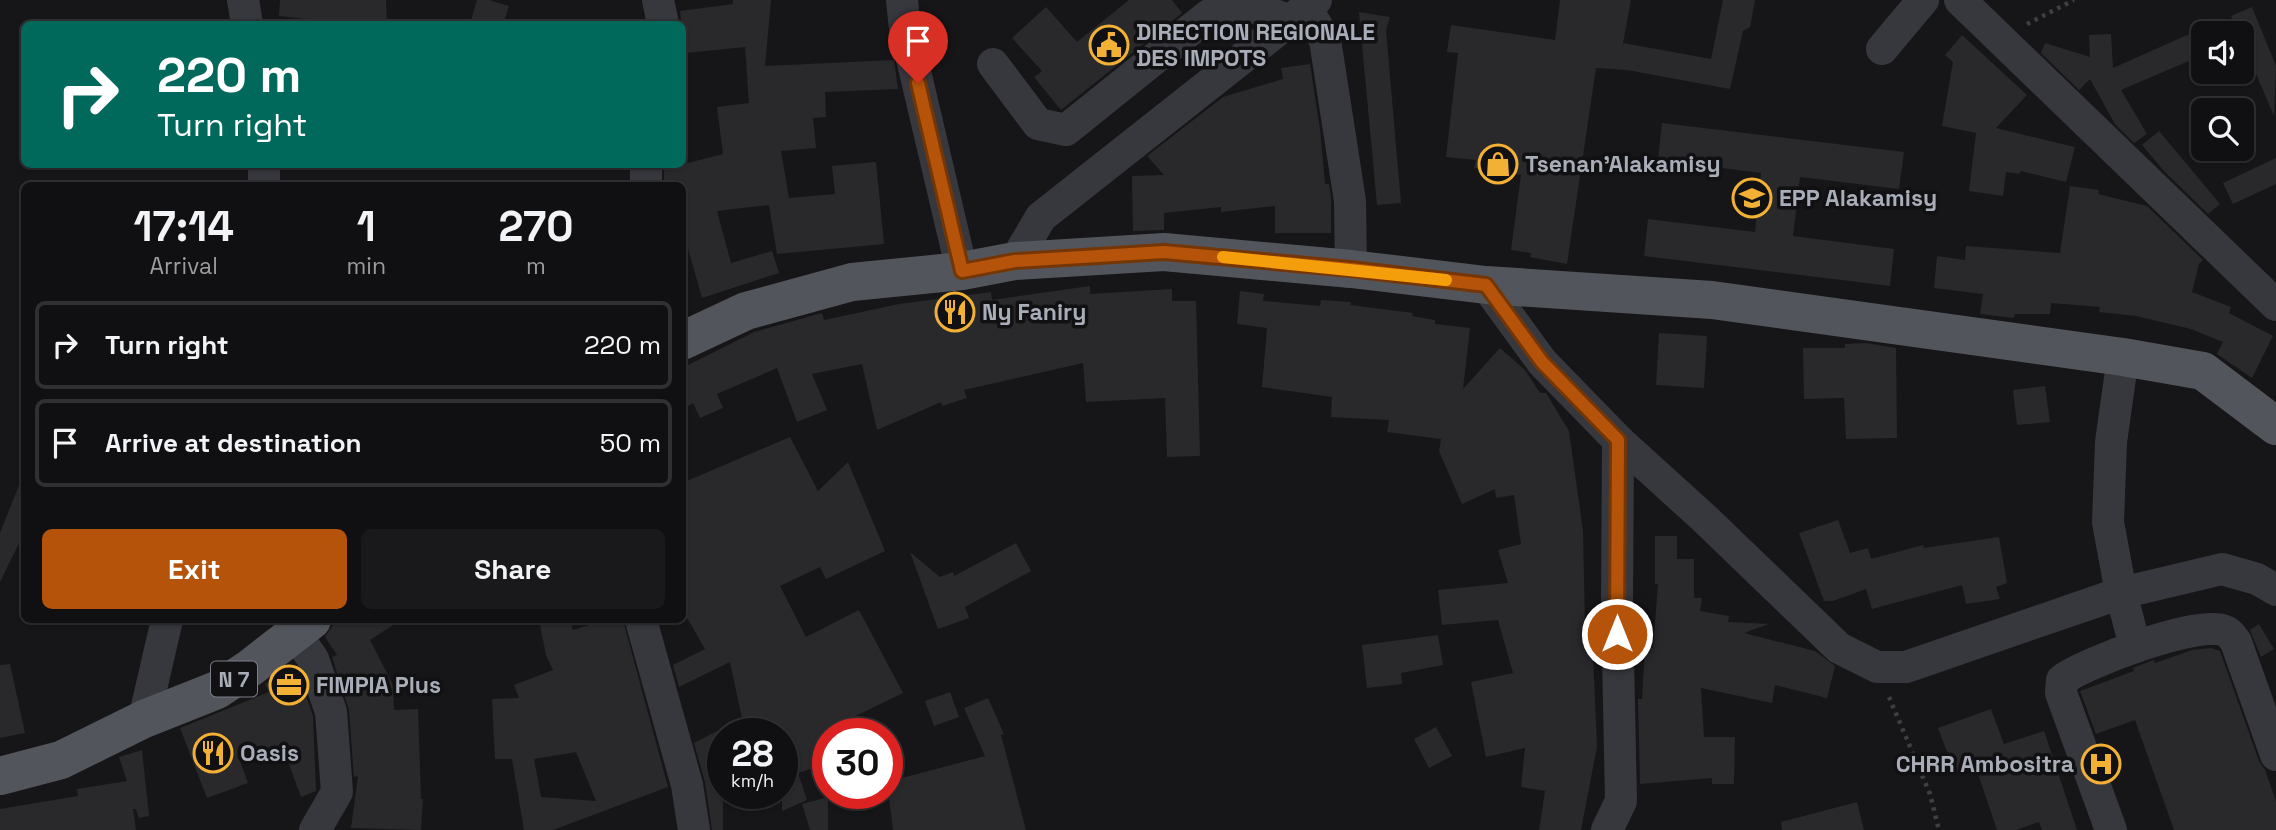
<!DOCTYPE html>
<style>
body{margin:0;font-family:"Space Grotesk",sans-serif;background:#19191b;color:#f1f3f6;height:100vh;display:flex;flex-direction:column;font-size:26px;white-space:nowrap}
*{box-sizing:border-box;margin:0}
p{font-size:23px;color:#9c9d9f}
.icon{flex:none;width:38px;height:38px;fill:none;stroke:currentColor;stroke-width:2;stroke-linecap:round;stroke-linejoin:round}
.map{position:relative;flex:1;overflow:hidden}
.details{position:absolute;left:21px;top:182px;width:665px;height:441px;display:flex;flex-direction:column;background:#101012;border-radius:10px;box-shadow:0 2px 5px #0004,0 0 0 2px #303032}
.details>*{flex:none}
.banner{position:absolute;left:21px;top:21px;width:665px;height:147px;border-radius:10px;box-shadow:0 2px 5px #0004,0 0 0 2px #303032;background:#00695c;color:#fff;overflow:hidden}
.buttons{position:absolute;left:2191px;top:21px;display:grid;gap:14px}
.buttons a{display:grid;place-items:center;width:63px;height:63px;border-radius:10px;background:#101012;box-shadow:0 2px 5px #0004,0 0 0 2px #303032;font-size:35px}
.speed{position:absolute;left:707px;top:718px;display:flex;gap:14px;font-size:35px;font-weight:700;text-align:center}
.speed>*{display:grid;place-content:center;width:91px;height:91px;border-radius:50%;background:#101012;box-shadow:0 2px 5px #0004,0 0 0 2px #303032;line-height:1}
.speed small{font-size:18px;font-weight:400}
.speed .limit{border:10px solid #d22;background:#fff;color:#111}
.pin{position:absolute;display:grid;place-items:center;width:60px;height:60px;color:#fff;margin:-72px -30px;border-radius:50% 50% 50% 0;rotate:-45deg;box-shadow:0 0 7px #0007}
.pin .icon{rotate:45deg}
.me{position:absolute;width:77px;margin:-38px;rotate:0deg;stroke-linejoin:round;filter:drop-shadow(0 0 5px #0008)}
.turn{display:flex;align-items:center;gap:24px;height:147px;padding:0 21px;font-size:32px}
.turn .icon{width:91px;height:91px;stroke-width:2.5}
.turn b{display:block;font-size:49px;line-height:60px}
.eta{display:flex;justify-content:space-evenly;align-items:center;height:119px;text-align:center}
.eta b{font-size:42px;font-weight:800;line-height:49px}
.button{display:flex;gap:14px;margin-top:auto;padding:14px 21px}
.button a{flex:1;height:80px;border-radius:10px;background:#b45309;color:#fff;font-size:28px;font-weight:800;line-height:80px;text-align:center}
.button a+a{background:#19191b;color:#f1f3f6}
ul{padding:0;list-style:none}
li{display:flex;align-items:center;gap:21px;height:88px;margin:0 14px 10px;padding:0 7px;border:4px solid #303032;border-radius:10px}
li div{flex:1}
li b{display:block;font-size:26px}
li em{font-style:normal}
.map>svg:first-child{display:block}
.building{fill:#29292c;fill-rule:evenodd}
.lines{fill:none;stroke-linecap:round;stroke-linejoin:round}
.path{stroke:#3d3f44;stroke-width:4.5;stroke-dasharray:3.5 5;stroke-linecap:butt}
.minor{stroke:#37383d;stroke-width:32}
.major{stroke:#53555c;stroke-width:38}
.route-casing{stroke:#753606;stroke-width:18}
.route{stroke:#b45309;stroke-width:12}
.slow{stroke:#f59e0b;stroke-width:12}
.labels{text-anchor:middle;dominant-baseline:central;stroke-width:7;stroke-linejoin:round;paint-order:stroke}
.shield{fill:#111113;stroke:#7b7e86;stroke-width:2}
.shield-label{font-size:21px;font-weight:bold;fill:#a8adb8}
.poi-label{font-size:23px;font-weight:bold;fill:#a8adb8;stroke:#111113;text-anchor:start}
</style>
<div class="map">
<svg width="2276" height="830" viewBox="0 0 2276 830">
<rect width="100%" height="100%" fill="#161618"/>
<g class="building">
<path d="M 280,0 L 386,0 L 387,24 L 349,24 L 279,16 Z"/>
<path d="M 477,0 L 489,0 L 509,6 L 503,24 L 470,24 Z"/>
<path d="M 733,0 L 771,0 L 765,66 L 894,60 L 898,89 L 825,92 L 826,117 L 813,118 L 816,148 L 781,151 L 789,198 L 835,194 L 832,166 L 876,162 L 884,244 L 777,254 L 769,205 L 717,211 L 731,263 L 772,251 L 779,273 L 702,298 L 682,227 L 682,186 L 664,186 L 664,169 L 723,154 L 717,107 L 749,103 L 745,47 L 685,53 L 680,11 L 733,4 Z"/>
<path d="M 1129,0 L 1172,0 L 1182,13 L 1061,110 L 1034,77 L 1042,71 L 1012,38 L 1046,7 L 1077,42 Z"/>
<path d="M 1560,0 L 1631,0 L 1623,43 L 1711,59 L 1723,0 L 1755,0 L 1750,27 L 1743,31 L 1730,89 L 1627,70 L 1596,68 L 1567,264 L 1530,257 L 1531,253 L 1511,250 L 1521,175 L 1474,168 L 1476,160 L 1446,157 L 1458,53 L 1447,52 L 1451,25 L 1555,40 Z"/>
<path d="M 2252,7 L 2276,66 L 2274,116 L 2242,41 L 2242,33 L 2239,33 L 2231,16 Z"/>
<path d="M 1359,12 L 1390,17 L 1386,30 L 1401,203 L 1377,205 Z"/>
<path d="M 2203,28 L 2203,55 L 2121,90 L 2147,134 L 2134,143 L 2115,124 L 2090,79 L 2079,90 L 2041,53 L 2045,43 L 2090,57 L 2089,35 L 2111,34 L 2113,68 Z"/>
<path d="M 1962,35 L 2027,95 L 1996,128 L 2075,147 L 2066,182 L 2020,171 L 2020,174 L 2006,172 L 2003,196 L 1969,191 L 1976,133 L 1942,126 L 1953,62 L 1945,55 Z"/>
<path d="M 1310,64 L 1320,129 L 1325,184 L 1329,184 L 1331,197 L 1331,233 L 1275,233 L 1275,206 L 1221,212 L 1221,207 L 1164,213 L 1164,230 L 1133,231 L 1132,176 L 1164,175 L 1147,156 L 1223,97 L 1283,79 L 1281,68 Z"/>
<path d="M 1662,123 L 1904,152 L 1899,189 L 1800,177 L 1793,236 L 1894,249 L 1890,286 L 1644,256 L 1648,219 L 1755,232 L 1761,173 L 1658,160 Z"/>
<path d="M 2159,131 L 2220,204 L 2208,214 L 2164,171 L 2142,145 Z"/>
<path d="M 2276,158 L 2276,184 L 2233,204 L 2223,183 Z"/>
<path d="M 2070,186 L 2099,190 L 2098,194 L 2147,206 L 2203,260 L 2199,264 L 2192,292 L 2231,307 L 2229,313 L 2273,336 L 2252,378 L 2217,354 L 2223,342 L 2191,329 L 2136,316 L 2099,312 L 2100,307 L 2051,303 L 2050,314 L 2015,314 L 2014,318 L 1980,314 L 1983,294 L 1934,288 L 1937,256 L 1965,260 L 1966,246 L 2060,253 Z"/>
<path d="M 1090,286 L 1090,294 L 1172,289 L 1172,301 L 1196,301 L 1200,456 L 1167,457 L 1165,398 L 1086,402 L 1083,363 L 964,390 L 967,398 L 942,406 L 941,402 L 877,430 L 862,364 L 812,374 L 827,410 L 797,422 L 777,368 L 717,394 L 723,408 L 700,418 L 693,403 L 682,410 L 682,368 L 754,332 L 822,313 L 824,320 L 899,304 L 991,292 L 992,300 Z"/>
<path d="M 1240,291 L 1264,294 L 1263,301 L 1320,306 L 1321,300 L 1351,302 L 1350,305 L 1413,313 L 1412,316 L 1435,320 L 1435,324 L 1470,328 L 1463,389 L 1500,348 L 1525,370 L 1540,393 L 1546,393 L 1569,431 L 1583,531 L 1585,623 L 1591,623 L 1593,654 L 1597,747 L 1581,830 L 1539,830 L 1545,791 L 1521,787 L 1525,748 L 1486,757 L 1471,682 L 1513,673 L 1498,620 L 1442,625 L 1438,590 L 1508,583 L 1498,550 L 1521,544 L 1514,495 L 1496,498 L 1495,489 L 1462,504 L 1439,451 L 1441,439 L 1387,432 L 1389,420 L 1331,417 L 1332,397 L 1262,387 L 1267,328 L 1237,324 Z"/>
<path d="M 1659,333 L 1707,336 L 1704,388 L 1656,385 Z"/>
<path d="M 1866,343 L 1896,348 L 1897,438 L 1846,439 L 1844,398 L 1804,399 L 1803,348 L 1845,348 L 1845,344 Z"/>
<path d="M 2045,386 L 2050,422 L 2017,425 L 2013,390 Z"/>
<path d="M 790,437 L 818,491 L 848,462 L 885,551 L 826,579 L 820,567 L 780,586 L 806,637 L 859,610 L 903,693 L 837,725 L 840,733 L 822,733 L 828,746 L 828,763 L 798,773 L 807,800 L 782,811 L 782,733 L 745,733 L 730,662 L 679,687 L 673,665 L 705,649 L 682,609 L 682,483 Z"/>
<path d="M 23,475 L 24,533 L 0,582 L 0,533 Z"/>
<path d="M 1838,520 L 1850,553 L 1868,548 L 1871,559 L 1923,545 L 1924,548 L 1999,537 L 2007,583 L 1996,587 L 2000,599 L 1966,604 L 1962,585 L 1872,609 L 1866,589 L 1833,601 L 1824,601 L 1799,533 Z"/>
<path d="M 1655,536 L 1677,536 L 1677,559 L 1694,559 L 1694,598 L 1702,598 L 1700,611 L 1729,616 L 1728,622 L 1769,624 L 1744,633 L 1815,651 L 1835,666 L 1827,698 L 1775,685 L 1772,703 L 1701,688 L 1704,737 L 1735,737 L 1734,784 L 1712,784 L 1712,778 L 1640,784 L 1638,699 L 1642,699 L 1645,647 L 1653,648 L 1658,584 L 1655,584 Z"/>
<path d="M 1016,543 L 1031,571 L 965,607 L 969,618 L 938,629 L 910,552 L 940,577 L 953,572 L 954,576 Z"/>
<path d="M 341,620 L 401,620 L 370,640 L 393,685 L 394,710 L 418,709 L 421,799 L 423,799 L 421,830 L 351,828 L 358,776 L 354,777 L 349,710 L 332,657 L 337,655 L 325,637 L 333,625 Z"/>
<path d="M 539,620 L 570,620 L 573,630 L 605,620 L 623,620 L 668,787 L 553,830 L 524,830 L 512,759 L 495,759 L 492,699 L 519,698 L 514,685 L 553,670 L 546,655 ZM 576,752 L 596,801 L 541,797 L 534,759 Z"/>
<path d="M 2259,624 L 2274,649 L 2261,657 L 2250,630 Z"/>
<path d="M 1438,635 L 1443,665 L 1401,673 L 1402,684 L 1367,688 L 1362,645 Z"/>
<path d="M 2211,648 L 2220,651 L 2259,761 L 2265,770 L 2276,801 L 2276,830 L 2174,830 L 2135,720 L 2096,734 L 2080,691 L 2134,671 L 2133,668 L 2148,662 L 2154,660 L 2155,663 L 2192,650 Z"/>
<path d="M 10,664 L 25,733 L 0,738 L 0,665 Z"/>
<path d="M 297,670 L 313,716 L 316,791 L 301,797 L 282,745 L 239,758 L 248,783 L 207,798 L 180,728 L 269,692 L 265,684 L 268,682 Z"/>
<path d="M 950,692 L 959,717 L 934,726 L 925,701 Z"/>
<path d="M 988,698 L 1004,734 L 1001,735 L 1026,830 L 893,830 L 887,782 L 985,756 L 964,708 Z"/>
<path d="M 1991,709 L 2004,744 L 2044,731 L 2077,830 L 2042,830 L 2039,822 L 2016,830 L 1997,830 L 1975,765 L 1955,773 L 1938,728 Z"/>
<path d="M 1436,727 L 1452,756 L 1429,768 L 1414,739 Z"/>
<path d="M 723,728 L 723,830 L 712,830 L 705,782 L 694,743 Z"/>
<path d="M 142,750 L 149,816 L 139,818 L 136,809 L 133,809 L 136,830 L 0,830 L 0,809 L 78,796 L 77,789 L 127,781 L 119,757 Z"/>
<path d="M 828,797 L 828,830 L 810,830 L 802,804 Z"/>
<path d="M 1857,802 L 1864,830 L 1782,830 L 1781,822 Z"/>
</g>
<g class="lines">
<g class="path">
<path d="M 2027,24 L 2074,0"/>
<path d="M 1889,697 L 1930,794 L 1939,830"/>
</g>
<g class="minor">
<path d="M 243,0 L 247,24"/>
<path d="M 658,0 L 663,24"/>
<path d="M 902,0 L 905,29 L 962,271"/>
<path d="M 1960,0 L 2276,305"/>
<path d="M 1306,7 L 1325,40 L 1350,201 L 1351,269"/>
<path d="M 1882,49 L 1923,0"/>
<path d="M 993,64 L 1038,124 L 1066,130 L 1209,15 L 1256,7 L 1289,21"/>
<path d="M 264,164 L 264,186"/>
<path d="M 646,186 L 646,164"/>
<path d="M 1015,261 L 1041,217 L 1316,0"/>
<path d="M 1486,285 L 1542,362 L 1618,440 L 1704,518 L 1839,648 L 1877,667 L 1906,667 L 2121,593 L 2222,569 L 2257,579 L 2276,590"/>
<path d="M 2123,357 L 2111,442 L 2108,522 L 2121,593 L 2135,646"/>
<path d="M 641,620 L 687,785 L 694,830"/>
<path d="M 295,633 L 313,659 L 331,712 L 337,792 L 315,830"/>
<path d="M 144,719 L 167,620"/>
<path d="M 1607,830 L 1621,801 L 1617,607 L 1618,440"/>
<path d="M 2111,830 L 2061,693 L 2062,680 C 2085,663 2199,619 2225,631 C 2229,632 2233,638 2236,642 L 2276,755"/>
</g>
<g class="major">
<path d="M 682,341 L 746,311 L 852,282 L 962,271 L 1015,261 L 1164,252 L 1351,269 L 1486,285 L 1712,300 L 2123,357 L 2203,371 L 2276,426"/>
<path d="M 0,776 L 61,760 L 144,719 L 217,690 L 250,668 L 312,620"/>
</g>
</g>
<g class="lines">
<defs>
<path id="route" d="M 918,83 L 962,271 L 1015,261 L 1164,252 L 1351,269 L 1486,285 L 1542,362 L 1618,440 L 1617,634"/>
</defs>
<use href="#route" class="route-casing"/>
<use href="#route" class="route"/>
<path class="slow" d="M 1223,257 L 1446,280"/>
</g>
<defs>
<symbol id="civic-ring" viewBox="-11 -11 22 22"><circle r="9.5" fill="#111113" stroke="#f2b134" stroke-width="1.5"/><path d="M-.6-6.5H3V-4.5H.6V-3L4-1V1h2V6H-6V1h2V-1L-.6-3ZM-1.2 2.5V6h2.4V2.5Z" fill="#f2b134"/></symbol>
<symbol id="shop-ring" viewBox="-11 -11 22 22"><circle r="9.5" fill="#111113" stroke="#f2b134" stroke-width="1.5"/><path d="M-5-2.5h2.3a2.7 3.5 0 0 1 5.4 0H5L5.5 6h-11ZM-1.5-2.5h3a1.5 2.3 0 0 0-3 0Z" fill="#f2b134"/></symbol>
<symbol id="school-ring" viewBox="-11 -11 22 22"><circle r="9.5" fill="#111113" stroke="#f2b134" stroke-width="1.5"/><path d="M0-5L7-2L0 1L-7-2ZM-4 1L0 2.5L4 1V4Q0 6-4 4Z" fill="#f2b134"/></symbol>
<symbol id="restaurant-ring" viewBox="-11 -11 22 22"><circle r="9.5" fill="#111113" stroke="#f2b134" stroke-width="1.5"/><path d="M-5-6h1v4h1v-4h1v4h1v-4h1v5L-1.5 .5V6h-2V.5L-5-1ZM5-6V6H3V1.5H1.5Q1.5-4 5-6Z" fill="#f2b134"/></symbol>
<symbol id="office-ring" viewBox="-11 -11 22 22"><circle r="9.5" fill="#111113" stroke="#f2b134" stroke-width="1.5"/><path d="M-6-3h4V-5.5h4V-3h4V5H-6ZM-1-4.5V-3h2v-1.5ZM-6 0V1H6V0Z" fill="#f2b134"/></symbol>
<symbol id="hospital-ring" viewBox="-11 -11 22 22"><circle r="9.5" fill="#111113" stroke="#f2b134" stroke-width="1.5"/><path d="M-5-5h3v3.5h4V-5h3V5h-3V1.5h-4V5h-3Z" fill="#f2b134"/></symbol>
</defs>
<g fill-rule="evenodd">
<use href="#civic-ring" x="1087" y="23" width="44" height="44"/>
<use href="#shop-ring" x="1476" y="142" width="44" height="44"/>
<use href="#school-ring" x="1730" y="176" width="44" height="44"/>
<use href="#restaurant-ring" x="933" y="290" width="44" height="44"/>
<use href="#office-ring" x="267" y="663" width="44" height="44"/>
<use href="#restaurant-ring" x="191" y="731" width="44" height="44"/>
<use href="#hospital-ring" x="2079" y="742" width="44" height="44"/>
</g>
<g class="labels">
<rect class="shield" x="211" y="661.5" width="46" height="35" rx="5"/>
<g class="shield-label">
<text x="234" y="679">N 7</text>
</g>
<g class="poi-label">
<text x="1136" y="32">DIRECTION REGIONALE<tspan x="1136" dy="26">DES IMPOTS</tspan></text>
<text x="1525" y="164">Tsenan'Alakamisy</text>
<text x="1779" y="198">EPP Alakamisy</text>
<text x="982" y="312">Ny Faniry</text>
<text x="316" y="685">FIMPIA Plus</text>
<text x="240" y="753">Oasis</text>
<text x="2074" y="764" text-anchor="end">CHRR Ambositra</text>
</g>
</g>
</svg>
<div class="buttons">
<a><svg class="icon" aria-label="sound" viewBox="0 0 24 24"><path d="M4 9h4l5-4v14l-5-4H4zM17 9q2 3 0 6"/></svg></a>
<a><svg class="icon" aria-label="search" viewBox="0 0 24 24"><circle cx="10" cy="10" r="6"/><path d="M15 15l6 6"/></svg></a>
</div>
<div class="speed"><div>28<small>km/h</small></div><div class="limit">30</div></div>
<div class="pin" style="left:918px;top:83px;background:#d93025"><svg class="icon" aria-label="arrive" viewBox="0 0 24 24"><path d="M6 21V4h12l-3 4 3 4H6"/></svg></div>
<svg class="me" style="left:1617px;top:634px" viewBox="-20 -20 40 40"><circle r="17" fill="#b45309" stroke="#fff" stroke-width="3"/><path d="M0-11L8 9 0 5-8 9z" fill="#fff"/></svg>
<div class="banner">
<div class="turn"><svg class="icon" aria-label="right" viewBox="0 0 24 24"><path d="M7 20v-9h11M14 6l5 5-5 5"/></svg><div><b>220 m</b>Turn right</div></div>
</div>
<section class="details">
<div class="eta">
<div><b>17:14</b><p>Arrival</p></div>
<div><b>1</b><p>min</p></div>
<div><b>270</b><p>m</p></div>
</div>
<ul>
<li><svg class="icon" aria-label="right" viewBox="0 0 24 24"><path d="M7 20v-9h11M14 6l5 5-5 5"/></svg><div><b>Turn right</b></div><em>220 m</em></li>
<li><svg class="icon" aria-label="arrive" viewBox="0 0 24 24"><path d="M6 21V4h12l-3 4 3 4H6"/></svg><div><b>Arrive at destination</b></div><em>50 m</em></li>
</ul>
<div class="button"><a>Exit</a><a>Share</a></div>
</section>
</div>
